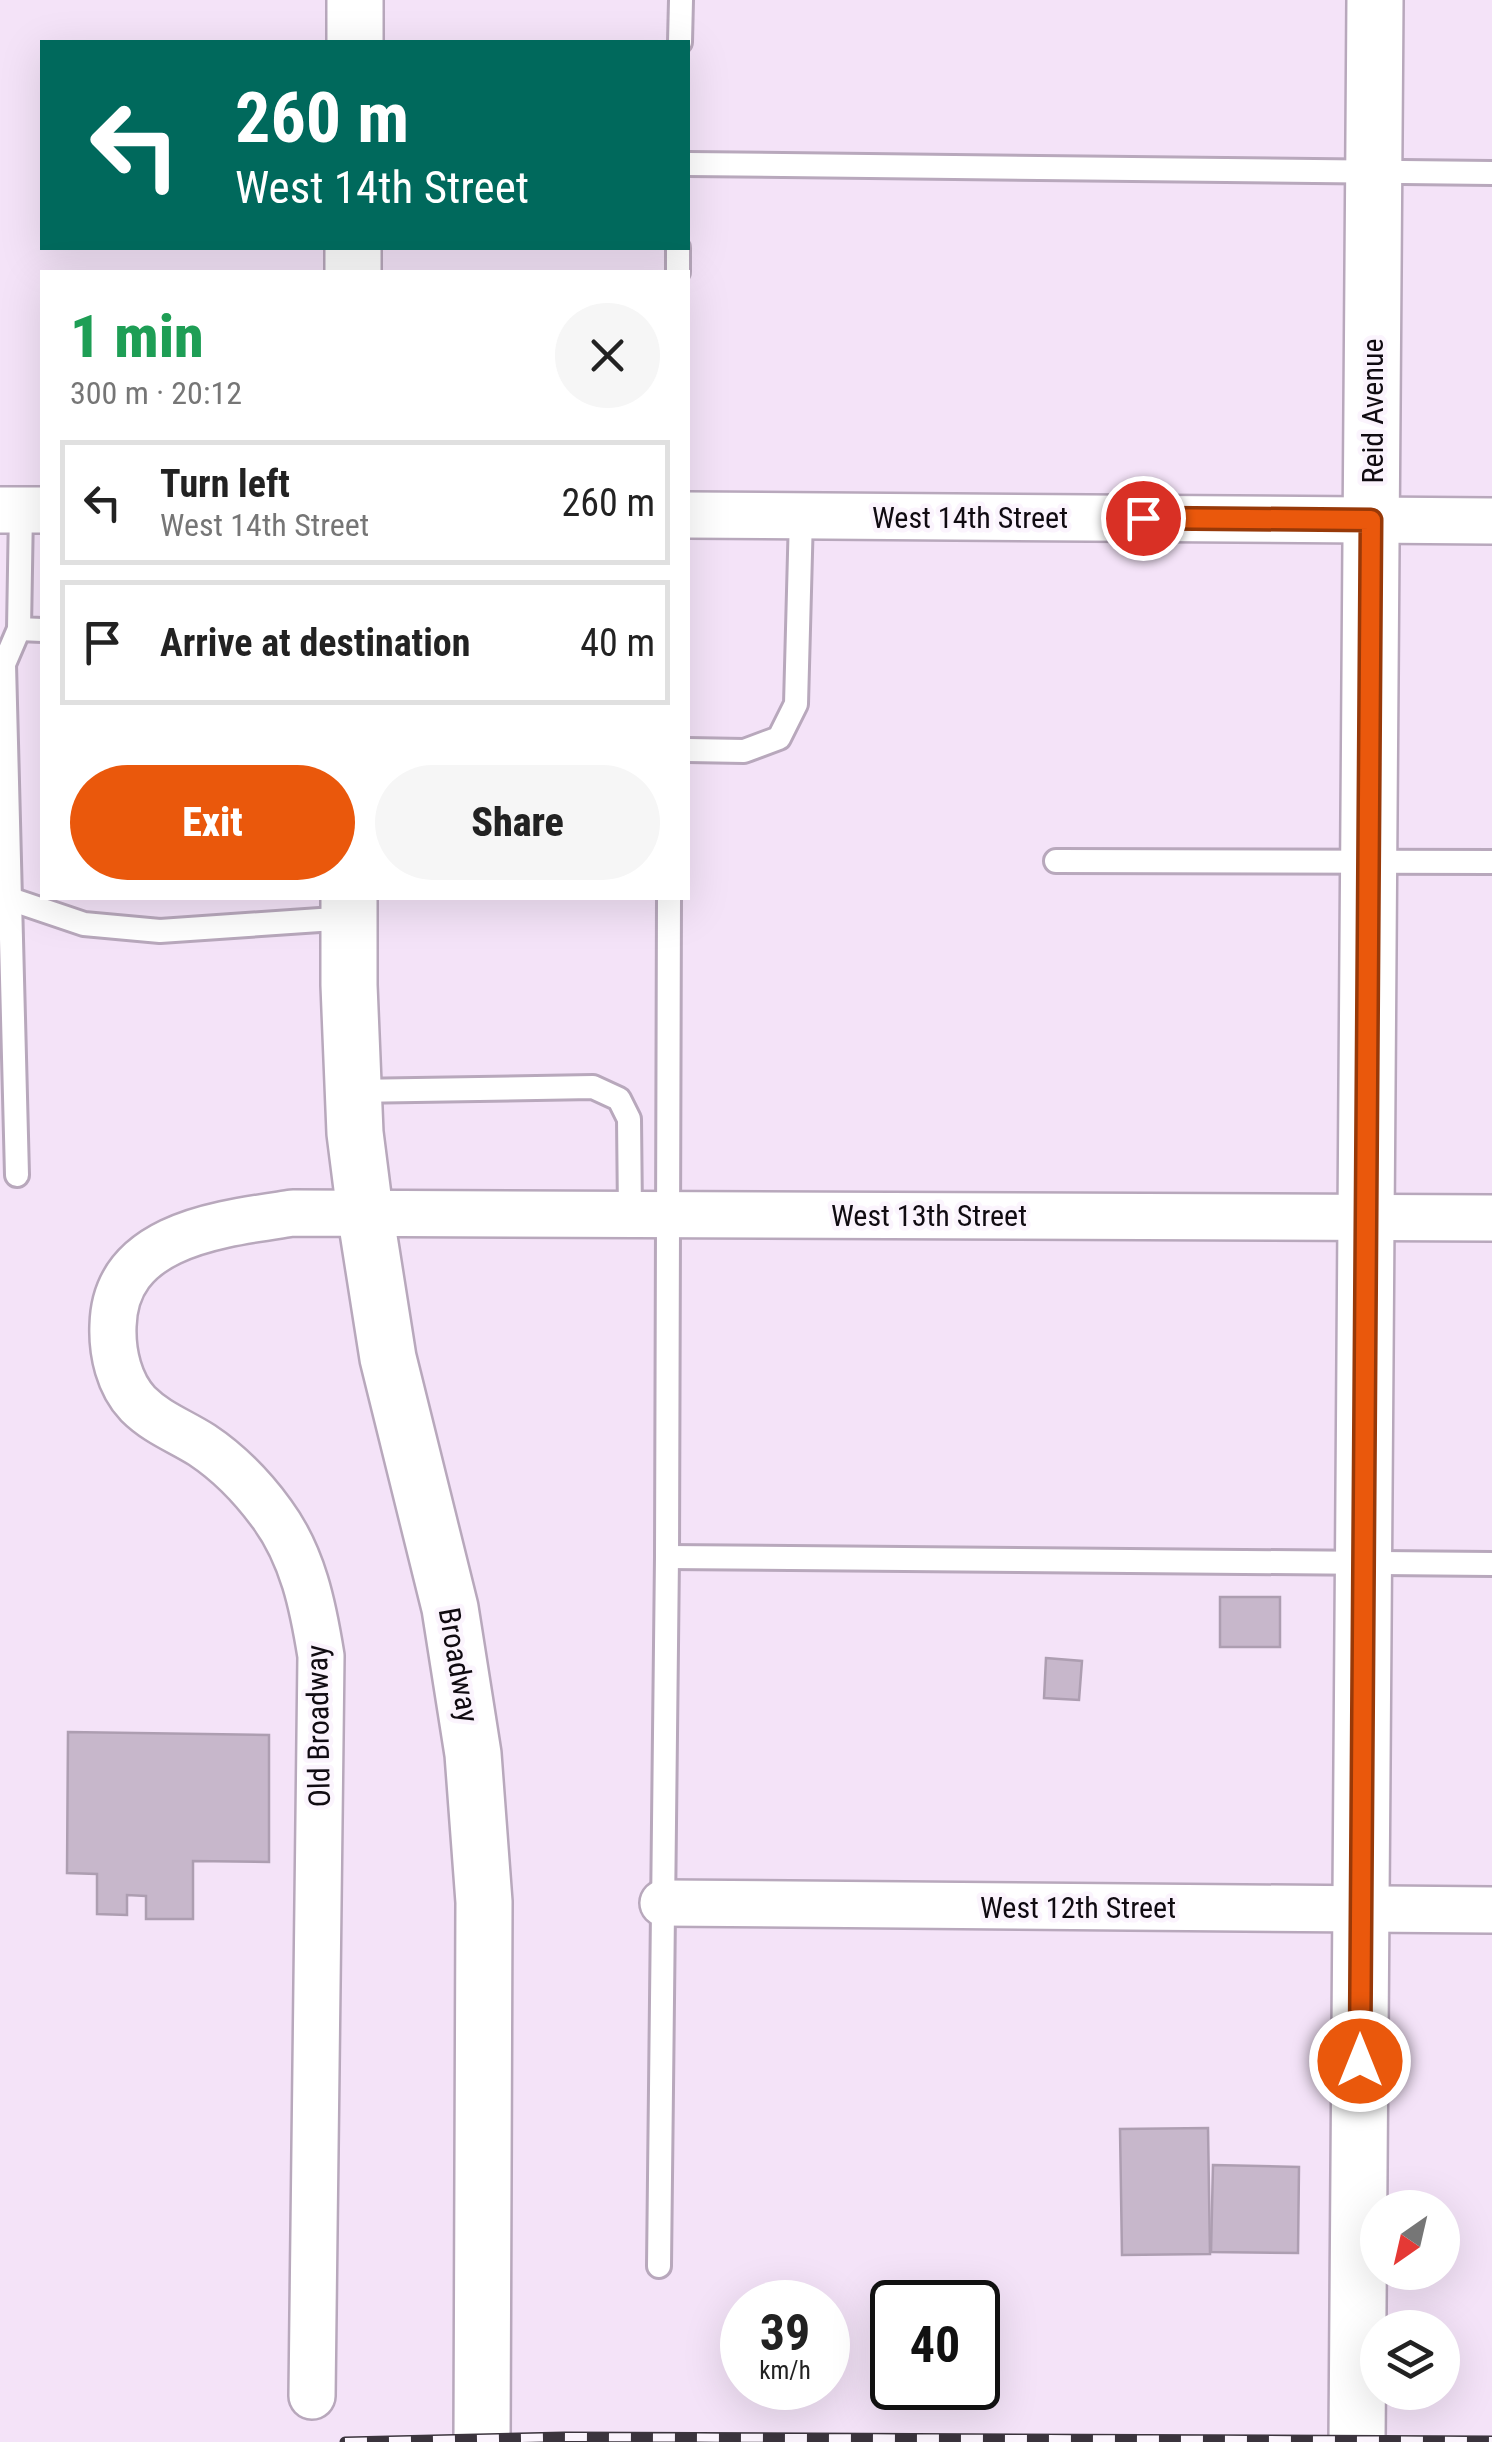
<!DOCTYPE html>
<meta charset="utf-8">
<style>
body{margin:0;font-family:"Roboto Condensed",sans-serif;background:#f6f6f6;color:#222;height:100vh;display:flex;flex-direction:column;font-size:38px;white-space:nowrap}
*{box-sizing:border-box;margin:0}
p{font-size:32px;color:#767676}
.icon{flex:none;width:55px;height:55px;fill:none;stroke:currentColor;stroke-width:2;stroke-linecap:round;stroke-linejoin:round}
.map{position:relative;flex:1;overflow:hidden}
.details{position:absolute;left:40px;top:270px;width:650px;height:630px;display:flex;flex-direction:column;background:#fff;border-radius:0px;box-shadow:0 10px 40px #0002}
.details>*{flex:none}
.hud{position:absolute;left:40px;top:40px;width:650px;height:210px;border-radius:0px;box-shadow:0 10px 40px #0002;background:#00695c;color:#fff;overflow:hidden}
.needle{width:65px;rotate:214deg}
.controls{position:absolute;left:1360px;top:2190px;display:grid;gap:20px}
.controls a{display:grid;place-items:center;width:100px;height:100px;border-radius:50%;background:#fff;box-shadow:0 10px 40px #0002;font-size:50px}
.speed{position:absolute;left:720px;top:2280px;display:flex;gap:20px;font-size:50px;font-weight:700;text-align:center}
.speed>*{display:grid;place-content:center;width:130px;height:130px;border-radius:50%;background:#fff;box-shadow:0 10px 40px #0002;line-height:1}
.speed small{font-size:25px;font-weight:400}
.speed .limit{border:5px solid #111;border-radius:15px;background:#fff;color:#111}
.pin{position:absolute;display:grid;place-items:center;width:85px;height:85px;color:#fff;margin:-42px;border:5px solid #fff;border-radius:50%;box-shadow:0 2px 10px #0007}
.me{position:absolute;width:110px;margin:-55px;rotate:0deg;stroke-linejoin:round;filter:drop-shadow(0 0 8px #0008)}
.turn{display:flex;align-items:center;gap:35px;height:210px;padding:0 30px;font-size:45px}
.turn .icon{width:130px;height:130px;stroke-width:2.5}
.turn b{display:block;font-size:70px;line-height:85px}
.round{display:grid;place-items:center;flex:none;width:105px;height:105px;border-radius:52px;background:#f6f6f6}
.head{display:flex;align-items:center;justify-content:space-between;height:170px;padding:0 30px}
h1{font-size:60px;font-weight:800;line-height:75px;color:#1e9e55}
.action{display:flex;gap:20px;margin-top:auto;padding:20px 30px}
.action a{flex:1;height:115px;border-radius:60px;background:#ea580c;color:#fff;font-size:40px;font-weight:800;line-height:115px;text-align:center}
.action a+a{background:#f6f6f6;color:#222}
ul{padding:0;list-style:none}
li{display:flex;align-items:center;gap:30px;height:125px;margin:0 20px 15px;padding:0 10px;border:5px solid #e0e0e0;border-radius:0px}
li div{flex:1}
li b{display:block;font-size:38px}
li em{font-style:normal}
.map>svg:first-child{display:block}
.building{fill:#c7b7cb;stroke:#ad9eb1;stroke-width:2.5}
.lines{fill:none;stroke-linecap:round;stroke-linejoin:round}
.lane-casing{stroke:#b8a8bc;stroke-width:28}
.street-casing{stroke:#b8a8bc;stroke-width:50}
.secondary-casing{stroke:#b8a8bc;stroke-width:60}
.primary-casing{stroke:#b8a8bc;stroke-width:60}
.lane{stroke:#fff;stroke-width:22}
.street{stroke:#fff;stroke-width:45}
.secondary{stroke:#fff;stroke-width:55}
.primary{stroke:#fff;stroke-width:55}
.rail-casing{stroke:#3b343d;stroke-width:11}
.rail{stroke:#fbf4fd;stroke-width:8;stroke-dasharray:22;stroke-linecap:butt}
.route-casing{stroke:#983908;stroke-width:25}
.route{stroke:#ea580c;stroke-width:18}
.labels{text-anchor:middle;dominant-baseline:central;stroke-width:9;stroke-linejoin:round;paint-order:stroke}
.street-label{font-size:30px;fill:#100b11;stroke:#fbf4fd}
</style>
<div class="map">
<svg width="1492" height="2442" viewBox="0 0 1492 2442">
<rect width="100%" height="100%" fill="#f4e3f8"/>
<g class="building">
<rect x="1220" y="1597" width="60" height="50"/>
<path d="M 1046,1658 L 1082,1661 L 1079,1700 L 1044,1698 Z"/>
<path d="M 68,1732 L 269,1735 L 269,1862 L 193,1861 L 193,1919 L 146,1919 L 146,1896 L 127,1895 L 127,1915 L 97,1914 L 97,1874 L 67,1873 Z"/>
<path d="M 1208,2128 L 1210,2254 L 1122,2255 L 1120,2129 Z"/>
<path d="M 1213,2165 L 1299,2167 L 1298,2253 L 1211,2252 Z"/>
</g>
<g class="lines">
<defs>
<g id="lane">
<path d="M 680,42 L 681,0"/>
<path d="M 688,164 L 1492,173"/>
<path d="M 678,272 L 678,248"/>
<path d="M 21,510 L 19,629 L 42,630"/>
<path d="M 688,750 L 744,751 L 779,738 L 796,704 L 801,516"/>
<path d="M 1056,861 L 1492,862"/>
<path d="M 10,899 L 84,924 L 160,931 L 349,918"/>
<path d="M 353,1091 L 593,1087 L 619,1099 L 629,1119 L 630,1213"/>
<path d="M 17,1175 L 4,664 L 19,629"/>
<path d="M 667,1557 L 1492,1564"/>
<path d="M 659,2266 L 667,1557 L 669,898"/>
</g>
<g id="street">
<path d="M 0,510 L 42,510"/>
<path d="M 688,515 L 1492,521"/>
<path d="M 663,1903 L 1492,1910"/>
<path d="M 312,2396 L 321,1656 C 313,1606 303,1556 272,1514 C 253,1488 229,1463 202,1445 C 180,1431 157,1423 138,1404 C 119,1384 112,1353 113,1326 C 115,1234 221,1224 293,1213 L 1492,1218"/>
</g>
<path id="secondary" d="M 1357,2442 L 1375,0"/>
<g id="primary">
<path d="M 355,42 L 355,0"/>
<path d="M 353,272 L 353,248"/>
<path d="M 349,898 L 349,985 L 355,1133 L 365,1212 L 388,1358 L 450,1608 L 473,1754 L 484,1902 L 482,2442"/>
</g>
</defs>
<use href="#lane" class="lane-casing"/>
<use href="#street" class="street-casing"/>
<use href="#secondary" class="secondary-casing"/>
<use href="#primary" class="primary-casing"/>
<use href="#lane" class="lane"/>
<use href="#street" class="street"/>
<use href="#secondary" class="secondary"/>
<use href="#primary" class="primary"/>
<defs>
<path id="rail" d="M 345,2442 L 564,2437 L 1492,2441"/>
</defs>
<use href="#rail" class="rail-casing"/>
<use href="#rail" class="rail"/>
</g>
<g class="lines">
<defs>
<path id="route" d="M 1143,518 L 1371,520 L 1360,2061"/>
</defs>
<use href="#route" class="route-casing"/>
<use href="#route" class="route"/>
</g>
<g class="labels">
<g class="street-label">
<text transform="translate(1372 411) rotate(-90)">Reid Avenue</text>
<text x="970" y="517">West 14th Street</text>
<text x="929" y="1215">West 13th Street</text>
<text transform="translate(459 1665) rotate(80)">Broadway</text>
<text transform="translate(318 1726) rotate(-91)">Old Broadway</text>
<text x="1078" y="1907">West 12th Street</text>
</g>
</g>
</svg>
<div class="controls">
<a><svg class="needle" viewBox="-14 -14 28 28"><path d="M0-13l5 13h-10z" fill="#e53935"/><path d="M0 13l5-13h-10z" fill="#767676"/></svg></a>
<a><svg class="icon" aria-label="layers" viewBox="0 0 24 24"><path d="M12 4l9 5-9 5-9-5zM3 14l9 5 9-5"/></svg></a>
</div>
<div class="speed"><div>39<small>km/h</small></div><div class="limit">40</div></div>
<div class="pin" style="left:1143px;top:518px;background:#d93025"><svg class="icon" aria-label="arrive" viewBox="0 0 24 24"><path d="M6 21V4h12l-3 4 3 4H6"/></svg></div>
<svg class="me" style="left:1360px;top:2061px" viewBox="-20 -20 40 40"><circle r="17" fill="#ea580c" stroke="#fff" stroke-width="3"/><path d="M0-11L8 9 0 5-8 9z" fill="#fff"/></svg>
<div class="hud">
<div class="turn"><svg class="icon" aria-label="left" viewBox="0 0 24 24"><path d="M17 20v-9H6M10 6l-5 5 5 5"/></svg><div><b>260 m</b>West 14th Street</div></div>
</div>
<section class="details">
<div class="head"><div><h1>1 min</h1><p>300 m · 20:12</p></div><a class="round"><svg class="icon" aria-label="close" viewBox="0 0 24 24"><path d="M6 6l12 12M18 6L6 18"/></svg></a></div>
<ul>
<li><svg class="icon" aria-label="left" viewBox="0 0 24 24"><path d="M17 20v-9H6M10 6l-5 5 5 5"/></svg><div><b>Turn left</b><p>West 14th Street</p></div><em>260 m</em></li>
<li><svg class="icon" aria-label="arrive" viewBox="0 0 24 24"><path d="M6 21V4h12l-3 4 3 4H6"/></svg><div><b>Arrive at destination</b></div><em>40 m</em></li>
</ul>
<div class="action"><a>Exit</a><a>Share</a></div>
</section>
</div>
